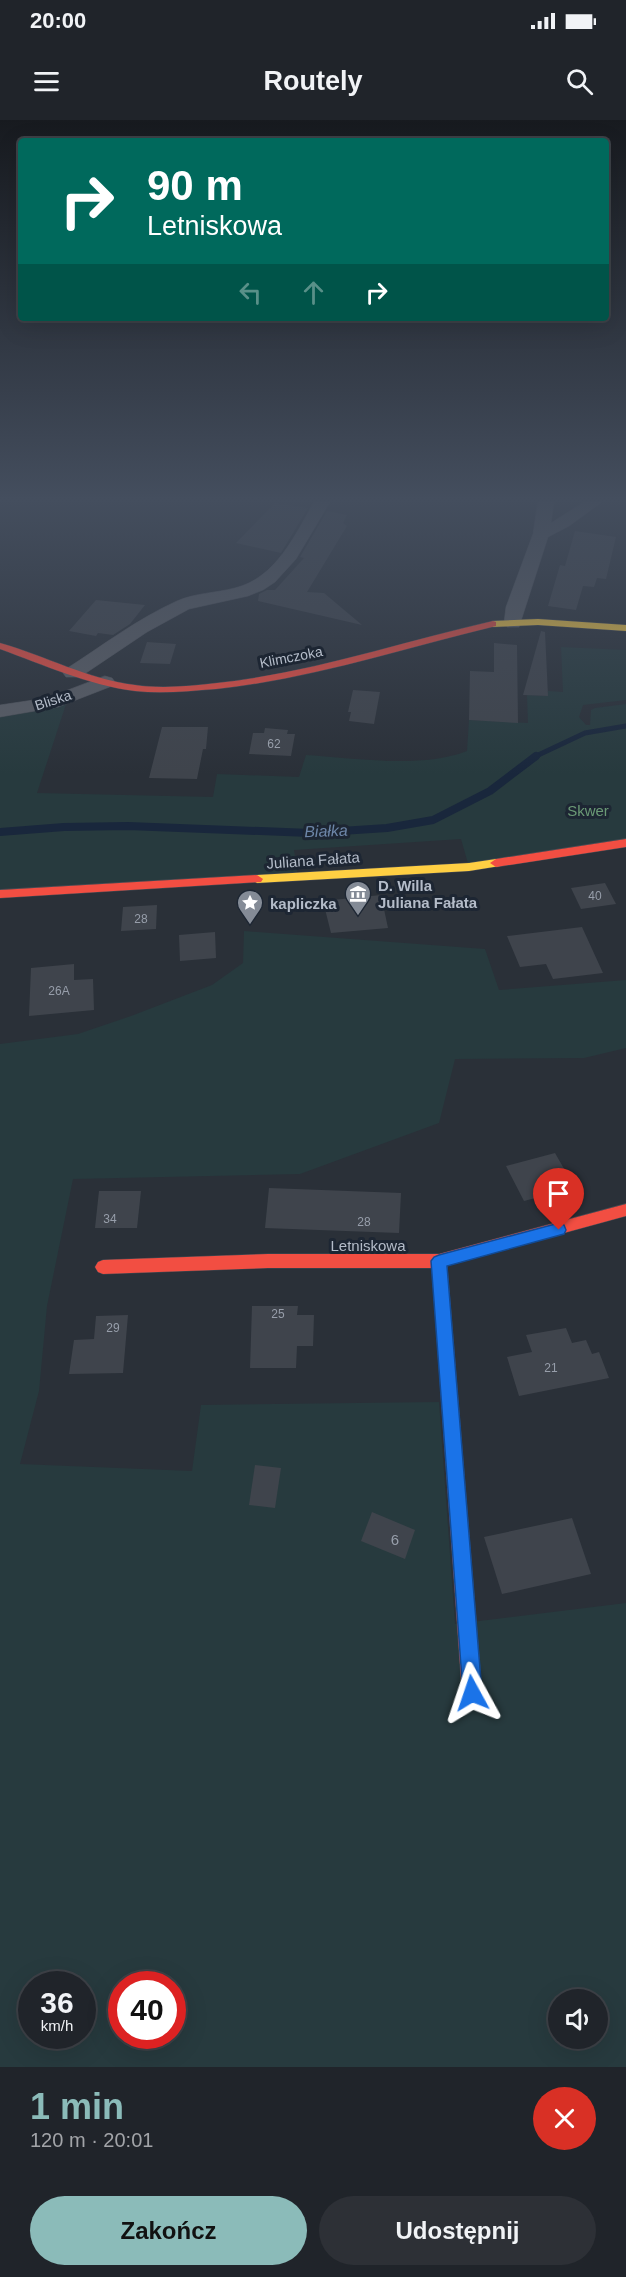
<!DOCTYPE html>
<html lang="pl">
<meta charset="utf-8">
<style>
body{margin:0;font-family:Arial,sans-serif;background:#2d3036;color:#f1f3f6;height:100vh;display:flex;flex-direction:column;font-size:22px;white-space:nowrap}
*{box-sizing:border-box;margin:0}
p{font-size:20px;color:#a2a4a8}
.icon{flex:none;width:33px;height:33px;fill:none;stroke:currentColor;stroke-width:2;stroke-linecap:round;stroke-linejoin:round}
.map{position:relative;height:1947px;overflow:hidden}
.sheet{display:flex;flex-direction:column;background:#20242a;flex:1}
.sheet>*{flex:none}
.top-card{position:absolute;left:18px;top:18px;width:591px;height:183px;border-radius:6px;box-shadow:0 6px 24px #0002,0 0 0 2px #3d4147;background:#00695c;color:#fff;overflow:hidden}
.buttons{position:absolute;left:548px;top:1869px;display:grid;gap:12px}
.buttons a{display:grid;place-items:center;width:60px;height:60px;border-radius:50%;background:#20242a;box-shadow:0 6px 24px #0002,0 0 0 2px #3d4147;font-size:30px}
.speed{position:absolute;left:18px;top:1851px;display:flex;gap:12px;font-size:30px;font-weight:700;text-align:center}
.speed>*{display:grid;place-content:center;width:78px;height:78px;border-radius:50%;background:#20242a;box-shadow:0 6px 24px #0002,0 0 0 2px #3d4147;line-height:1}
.speed small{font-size:15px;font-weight:400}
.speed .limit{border:9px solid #d22;background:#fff;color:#111}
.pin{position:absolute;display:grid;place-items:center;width:51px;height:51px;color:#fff;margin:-62px -26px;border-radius:50% 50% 50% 0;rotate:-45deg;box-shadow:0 0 6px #0007}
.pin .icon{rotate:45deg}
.me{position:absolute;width:66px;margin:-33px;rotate:355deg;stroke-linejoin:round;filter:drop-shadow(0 0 4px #0008)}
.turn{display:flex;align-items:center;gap:21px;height:126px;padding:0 30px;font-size:27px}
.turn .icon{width:78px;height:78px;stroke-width:2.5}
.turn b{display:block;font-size:42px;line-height:51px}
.lanes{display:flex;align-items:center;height:57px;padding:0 30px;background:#0003;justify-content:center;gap:30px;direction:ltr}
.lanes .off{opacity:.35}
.round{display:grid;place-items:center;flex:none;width:63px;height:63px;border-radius:32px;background:#2d3036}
.overview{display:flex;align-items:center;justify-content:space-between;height:102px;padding:0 30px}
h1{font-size:36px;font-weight:600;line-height:45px;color:#8bbbb9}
.primary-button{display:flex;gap:12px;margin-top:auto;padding:12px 30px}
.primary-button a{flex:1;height:69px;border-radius:36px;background:#8bbbb9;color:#111;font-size:24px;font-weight:600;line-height:69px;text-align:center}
.primary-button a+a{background:#2d3036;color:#f1f3f6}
.status{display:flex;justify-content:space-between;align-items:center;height:42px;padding:0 30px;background:#20242a;direction:ltr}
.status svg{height:16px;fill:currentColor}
header{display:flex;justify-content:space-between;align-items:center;height:78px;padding:0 30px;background:#20242a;font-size:27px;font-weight:600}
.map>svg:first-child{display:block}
.green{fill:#273a3e;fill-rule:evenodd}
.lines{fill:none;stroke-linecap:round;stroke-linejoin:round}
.stream-far1{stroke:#19273c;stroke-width:5}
.stream{stroke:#19273c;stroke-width:8}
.building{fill:#3f444c}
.street-casing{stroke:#484c55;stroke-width:1}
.slow-casing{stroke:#484c55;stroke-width:1}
.jam-casing{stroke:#484c55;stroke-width:1}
.street{fill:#5a5e66;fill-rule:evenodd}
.slow{fill:#ffcf43;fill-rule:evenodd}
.jam{fill:#f24e42;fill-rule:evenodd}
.route{fill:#1a73e8;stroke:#114b97;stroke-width:1.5}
.labels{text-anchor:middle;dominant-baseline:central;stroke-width:6;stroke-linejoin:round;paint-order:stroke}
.number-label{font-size:12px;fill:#979eaa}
.far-street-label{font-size:14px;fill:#b4bcc9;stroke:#1d2633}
.park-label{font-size:15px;fill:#6b9a76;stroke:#1d2633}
.street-label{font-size:15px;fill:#b4bcc9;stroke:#1d2633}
.poi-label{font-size:15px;font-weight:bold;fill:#b4bcc9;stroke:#1d2633;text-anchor:start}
.near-number-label{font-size:15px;fill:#979eaa}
.water-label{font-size:16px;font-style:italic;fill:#6d86a8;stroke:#1d2633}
</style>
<div class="status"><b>20:00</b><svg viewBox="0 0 49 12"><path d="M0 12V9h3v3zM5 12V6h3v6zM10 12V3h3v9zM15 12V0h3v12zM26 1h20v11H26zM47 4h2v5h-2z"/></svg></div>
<header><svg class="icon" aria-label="menu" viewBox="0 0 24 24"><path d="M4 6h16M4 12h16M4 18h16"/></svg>Routely<svg class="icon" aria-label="search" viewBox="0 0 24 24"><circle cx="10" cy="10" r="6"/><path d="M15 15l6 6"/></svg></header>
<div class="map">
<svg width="626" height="1947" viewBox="0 0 626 1947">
<rect width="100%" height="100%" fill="#2a3038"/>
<g class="green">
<path d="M 561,527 L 626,530 L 626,580 L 583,585 L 579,597 L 586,605 L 590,605 L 591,590 L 595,588 L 626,584 L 626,723 L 469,747 L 461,719 L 294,730 L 298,758 L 0,774 L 0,591 L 69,575 L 37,673 L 213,677 L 217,654 L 299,657 L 306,635 C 355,638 421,649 467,631 L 469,600 L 528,603 L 527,575 L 547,576 L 548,571 L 563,572 Z"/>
<path d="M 244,811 L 485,829 L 499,870 L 626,860 L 626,928 L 584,938 L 455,939 L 439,1003 L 300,1054 L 73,1059 L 47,1186 L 39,1271 L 20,1344 L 192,1351 L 201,1285 L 439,1282 L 455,1504 L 626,1483 L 626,1947 L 0,1947 L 0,924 L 78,914 L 131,896 L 212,865 L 243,843 ZM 32,1864 L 82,1864 L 82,1916 L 32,1916 ZM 122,1864 L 172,1864 L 172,1916 L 122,1916 ZM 558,1880 L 597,1880 L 597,1918 L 558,1918 Z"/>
</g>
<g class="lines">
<path class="stream-far1" d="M 534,637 L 585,613 L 626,606"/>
<path class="stream" d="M 0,712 L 64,707 L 128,706 L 310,713 L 387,708 L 433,700 L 490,671 L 536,636"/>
</g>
<g class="building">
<path d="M 275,383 L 308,388 L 281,433 L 236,423 Z"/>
<path d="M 327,391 L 347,395 L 343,403 L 347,406 L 307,472 L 324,473 L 362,505 L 258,481 L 259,474 L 267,470 L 275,470 L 304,438 L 300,437 Z"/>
<path d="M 575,411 L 616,417 L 606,459 L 597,458 L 594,467 L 583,466 L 576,490 L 548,486 L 560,445 L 565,446 Z"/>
<path d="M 96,480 L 145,485 L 130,504 L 113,515 L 98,513 L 96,516 L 69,511 Z"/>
<path d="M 541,511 L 545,512 L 548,576 L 523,575 Z"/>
<path d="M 147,522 L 176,524 L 170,544 L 140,543 Z"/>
<path d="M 494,523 L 517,525 L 518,603 L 469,600 L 470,551 L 494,552 Z"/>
<path d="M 353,570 L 380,572 L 374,604 L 349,601 L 351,592 L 348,592 Z"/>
<path d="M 162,607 L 208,607 L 206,629 L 203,629 L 197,659 L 149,658 Z"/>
<path d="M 265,608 L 288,610 L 287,614 L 295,614 L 291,636 L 249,634 L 253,613 L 264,613 Z"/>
<path d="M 605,763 L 616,784 L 581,789 L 571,768 Z"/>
<path d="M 381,775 L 388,808 L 331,813 L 323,781 Z"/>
<path d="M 157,785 L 156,809 L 121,811 L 123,787 Z"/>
<path d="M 582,807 L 603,853 L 553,859 L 546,844 L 520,847 L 507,816 Z"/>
<path d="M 215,812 L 216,838 L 180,841 L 179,815 Z"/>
<path d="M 74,844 L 74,860 L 93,859 L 94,890 L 29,896 L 31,848 Z"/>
<path d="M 555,1033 L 579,1075 L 547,1084 L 543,1076 L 524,1081 L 506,1046 Z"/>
<path d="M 269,1068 L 401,1073 L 399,1113 L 265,1108 Z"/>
<path d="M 99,1071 L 141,1071 L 137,1108 L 95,1108 Z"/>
<path d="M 252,1186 L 298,1186 L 297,1195 L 314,1195 L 313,1226 L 297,1226 L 296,1248 L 250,1248 Z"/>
<path d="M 128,1195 L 123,1253 L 69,1254 L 74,1220 L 94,1219 L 96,1196 Z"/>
<path d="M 566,1208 L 572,1223 L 586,1220 L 592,1234 L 599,1232 L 609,1258 L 519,1276 L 507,1237 L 532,1232 L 526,1215 Z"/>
<path d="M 255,1345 L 281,1348 L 275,1388 L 249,1385 Z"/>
<path d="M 372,1392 L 415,1410 L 405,1439 L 361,1421 Z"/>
<path d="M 572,1398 L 591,1454 L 502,1474 L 484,1417 Z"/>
</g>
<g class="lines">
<defs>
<g id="street">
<path d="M 314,382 L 330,382 L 296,439 L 275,462 L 263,470 L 248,476 L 189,489 L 147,512 L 80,557 L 66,557 L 63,553 L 66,549 C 102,526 137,499 177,481 C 195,473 216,473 235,468 C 276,458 295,415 314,382 Z"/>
<path d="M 538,382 L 554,382 L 551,403 L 584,382 L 602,382 L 569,406 L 548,417 L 519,507 L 507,507 L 504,503 L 506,487 L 533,414 Z"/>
<path d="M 105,556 L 112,558 L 115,562 L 112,566 L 58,587 L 0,597 L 0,585 L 47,578 Z"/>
</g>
<g id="slow">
<path d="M 538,499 L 626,505 L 626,511 L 538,505 L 493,507 L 488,504 L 493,501 Z"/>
<path d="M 496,739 L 502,743 L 500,746 L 469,751 L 257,763 L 251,759 L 257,755 L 469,743 Z"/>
</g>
<g id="jam">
<path d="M 493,501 L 496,502 L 496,506 C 404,528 311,559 216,569 C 189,571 162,574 135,571 C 88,565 44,545 0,529 L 0,523 C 46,536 87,559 135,565 C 162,569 190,566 217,563 C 311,553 401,522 493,501 Z"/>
<path d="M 626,719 L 626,727 L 496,747 L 490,743 L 496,739 Z"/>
<path d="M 257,755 L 263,759 L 261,762 L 0,778 L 0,770 Z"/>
<path d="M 626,1084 L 626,1096 L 447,1145 L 482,1573 L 479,1580 L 472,1583 L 465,1580 L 462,1573 L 432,1148 L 268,1148 L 103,1154 L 98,1152 L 95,1147 L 98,1142 L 103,1140 L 268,1134 L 439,1134 Z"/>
</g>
</defs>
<use href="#street" class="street-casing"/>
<use href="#slow" class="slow-casing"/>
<use href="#jam" class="jam-casing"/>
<use href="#street" class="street"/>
<use href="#slow" class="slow"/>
<use href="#jam" class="jam"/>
</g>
<linearGradient id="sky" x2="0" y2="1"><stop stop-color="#171a1f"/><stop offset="0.58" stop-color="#444e5e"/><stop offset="1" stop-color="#444e5e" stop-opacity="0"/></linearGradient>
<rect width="626" height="654" fill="url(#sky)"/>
<path class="route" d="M 559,1103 L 564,1105 L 566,1110 L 564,1114 L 447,1146 L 482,1573 L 479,1580 L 472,1582 L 466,1580 L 463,1573 L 431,1141 L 434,1137 L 439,1135 Z"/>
<defs>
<symbol id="museum-pin" viewBox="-11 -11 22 30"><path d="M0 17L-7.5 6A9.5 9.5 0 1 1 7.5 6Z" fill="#848b96" stroke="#1d2633"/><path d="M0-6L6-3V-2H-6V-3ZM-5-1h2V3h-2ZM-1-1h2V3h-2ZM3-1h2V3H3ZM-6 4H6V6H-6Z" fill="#fff"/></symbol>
<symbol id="sight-pin" viewBox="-11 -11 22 30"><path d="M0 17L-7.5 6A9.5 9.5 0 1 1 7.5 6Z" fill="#848b96" stroke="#1d2633"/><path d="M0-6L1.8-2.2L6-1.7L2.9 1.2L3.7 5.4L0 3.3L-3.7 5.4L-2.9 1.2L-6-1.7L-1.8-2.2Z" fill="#fff"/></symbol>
</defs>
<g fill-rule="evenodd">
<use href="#museum-pin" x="343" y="759" width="30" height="40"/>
<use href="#sight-pin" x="235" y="768" width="30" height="40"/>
</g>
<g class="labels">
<g class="number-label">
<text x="274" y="624">62</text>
<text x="595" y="776">40</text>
<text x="141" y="799">28</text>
<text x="59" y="871">26A</text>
<text x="110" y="1099">34</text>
<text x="364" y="1102">28</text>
<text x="278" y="1194">25</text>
<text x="113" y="1208">29</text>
<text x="551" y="1248">21</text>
</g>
<g class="far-street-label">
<text transform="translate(291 537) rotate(-11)">Klimczoka</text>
<text transform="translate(53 580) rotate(-18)">Bliska</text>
</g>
<g class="park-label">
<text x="588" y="690">Skwer</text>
</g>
<g class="street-label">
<text transform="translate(313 740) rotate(-4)">Juliana Fałata</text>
<text x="368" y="1125">Letniskowa</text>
</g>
<g class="poi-label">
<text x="378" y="765">D. Willa<tspan x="378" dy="17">Juliana Fałata</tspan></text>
<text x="270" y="783">kapliczka</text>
</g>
<g class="near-number-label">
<text x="395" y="1419">6</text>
</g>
<g class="water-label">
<text transform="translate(326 711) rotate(-2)">Białka</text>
</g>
</g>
</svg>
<div class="buttons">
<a><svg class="icon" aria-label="sound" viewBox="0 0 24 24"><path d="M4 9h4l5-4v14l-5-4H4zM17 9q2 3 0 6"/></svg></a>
</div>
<div class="speed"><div>36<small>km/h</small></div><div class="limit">40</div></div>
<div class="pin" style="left:559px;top:1110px;background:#d93025"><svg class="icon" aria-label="arrive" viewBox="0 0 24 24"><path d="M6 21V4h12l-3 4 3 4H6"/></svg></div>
<svg class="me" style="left:472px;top:1573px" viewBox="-20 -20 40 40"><path d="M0-17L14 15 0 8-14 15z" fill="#1a73e8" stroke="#fff" stroke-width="4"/></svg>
<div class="top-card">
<div class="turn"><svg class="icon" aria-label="right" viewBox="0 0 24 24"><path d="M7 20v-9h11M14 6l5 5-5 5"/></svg><div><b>90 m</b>Letniskowa</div></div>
<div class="lanes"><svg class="icon off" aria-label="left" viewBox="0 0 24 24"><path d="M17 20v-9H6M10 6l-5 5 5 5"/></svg><svg class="icon off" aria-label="ahead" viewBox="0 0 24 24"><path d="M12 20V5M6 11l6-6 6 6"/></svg><svg class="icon" aria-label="right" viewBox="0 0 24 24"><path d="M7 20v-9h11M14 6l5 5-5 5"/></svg></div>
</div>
</div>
<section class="sheet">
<div class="overview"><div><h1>1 min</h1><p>120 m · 20:01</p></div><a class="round" style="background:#d93025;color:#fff"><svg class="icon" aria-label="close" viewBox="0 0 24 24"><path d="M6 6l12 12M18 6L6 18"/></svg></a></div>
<div class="primary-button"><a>Zakończ</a><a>Udostępnij</a></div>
</section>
